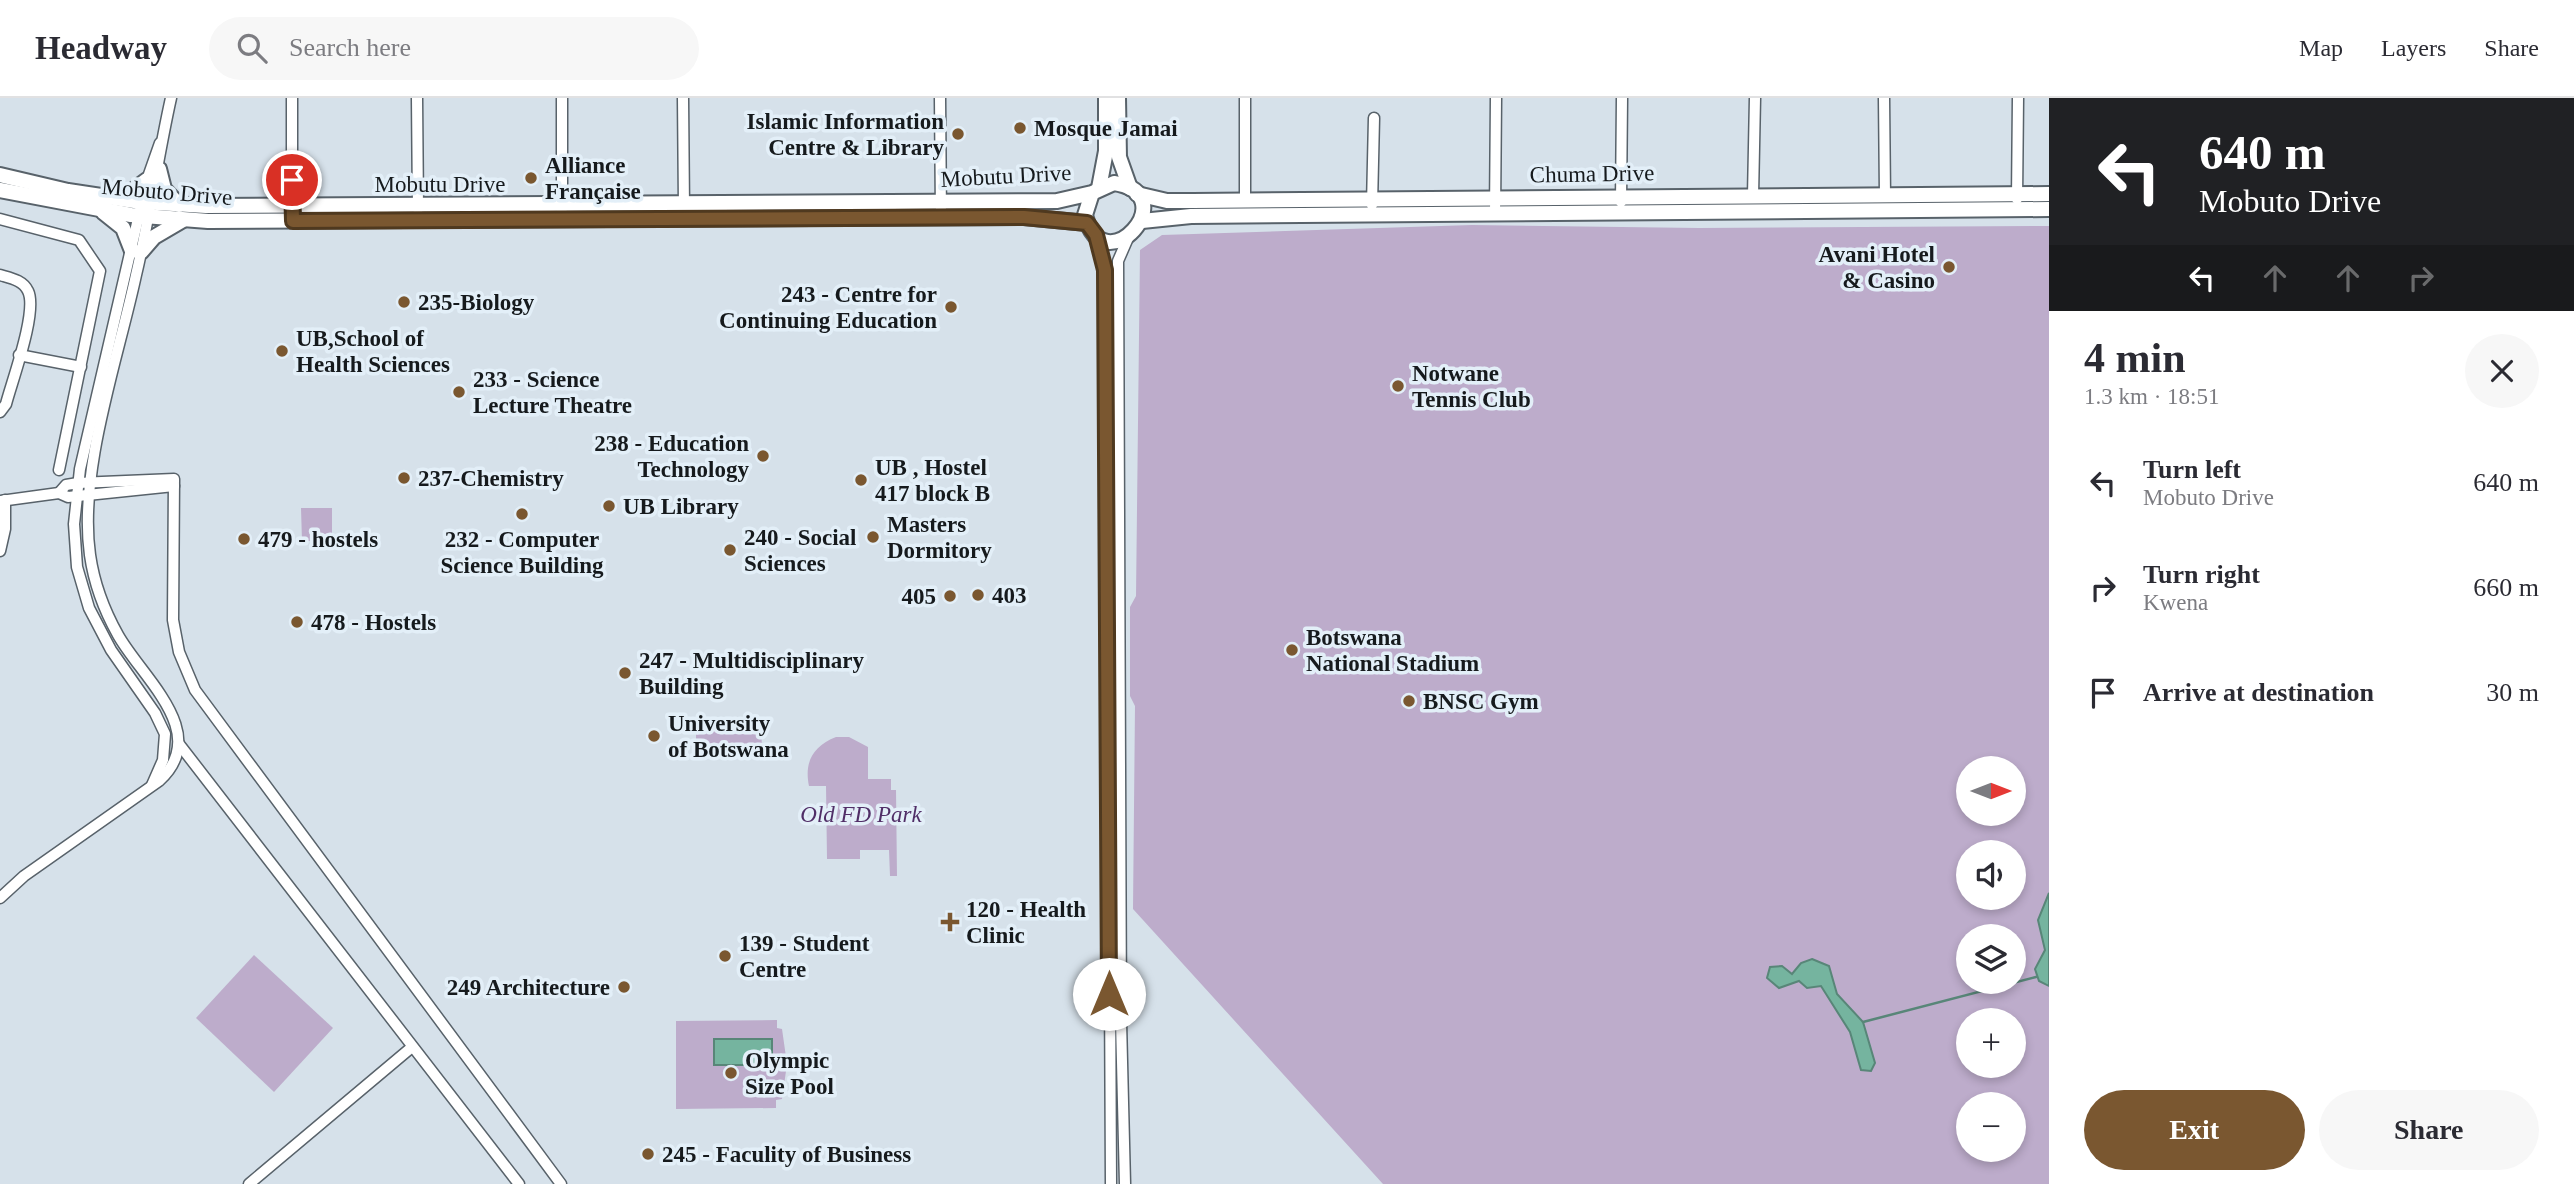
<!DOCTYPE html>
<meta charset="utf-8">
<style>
body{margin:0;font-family:"Times New Roman",serif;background:#f7f7f7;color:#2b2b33;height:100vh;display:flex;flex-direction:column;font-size:26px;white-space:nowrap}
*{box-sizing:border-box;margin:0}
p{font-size:23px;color:#7c7c81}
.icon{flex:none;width:38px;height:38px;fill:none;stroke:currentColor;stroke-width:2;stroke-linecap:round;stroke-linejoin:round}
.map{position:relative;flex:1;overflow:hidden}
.side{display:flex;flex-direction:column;background:#fff;width:525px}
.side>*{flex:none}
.guide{background:#202124;color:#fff;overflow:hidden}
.needle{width:46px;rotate:90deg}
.tools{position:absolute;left:1956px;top:658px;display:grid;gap:14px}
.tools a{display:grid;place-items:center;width:70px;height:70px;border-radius:50%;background:#fff;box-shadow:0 4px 10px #0003;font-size:35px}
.pin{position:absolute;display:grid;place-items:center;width:60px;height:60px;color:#fff;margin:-30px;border:4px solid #fff;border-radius:50%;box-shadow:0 2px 7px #0007}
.me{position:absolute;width:77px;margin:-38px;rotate:0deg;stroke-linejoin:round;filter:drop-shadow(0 0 5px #0008)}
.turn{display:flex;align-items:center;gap:24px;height:147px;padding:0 35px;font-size:32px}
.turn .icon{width:91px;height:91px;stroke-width:2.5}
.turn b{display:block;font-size:49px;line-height:60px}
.lanes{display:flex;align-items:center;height:66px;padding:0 35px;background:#0003;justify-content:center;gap:35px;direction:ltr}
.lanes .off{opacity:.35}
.round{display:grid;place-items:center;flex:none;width:74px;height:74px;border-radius:37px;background:#f7f7f7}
.summary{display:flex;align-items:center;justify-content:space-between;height:119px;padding:0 35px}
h1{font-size:42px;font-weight:700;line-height:52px}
.cta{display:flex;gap:14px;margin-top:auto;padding:14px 35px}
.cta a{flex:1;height:80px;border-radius:42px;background:#7a5730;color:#fff;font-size:28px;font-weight:700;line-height:80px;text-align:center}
.cta a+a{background:#f7f7f7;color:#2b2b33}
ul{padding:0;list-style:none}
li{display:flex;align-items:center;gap:21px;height:105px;padding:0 35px}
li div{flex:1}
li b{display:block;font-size:26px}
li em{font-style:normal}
header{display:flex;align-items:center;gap:42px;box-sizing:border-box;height:98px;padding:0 35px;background:#fff;border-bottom:2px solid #e1e1e2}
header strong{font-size:33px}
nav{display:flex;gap:38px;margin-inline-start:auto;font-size:24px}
.search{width:490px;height:63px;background:#f7f7f7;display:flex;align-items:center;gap:18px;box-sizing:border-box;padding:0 24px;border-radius:38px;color:#7c7c81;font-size:26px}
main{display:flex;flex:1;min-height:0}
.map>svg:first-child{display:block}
.green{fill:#bdaccb;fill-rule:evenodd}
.water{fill:#75b49f;stroke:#588678;stroke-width:2}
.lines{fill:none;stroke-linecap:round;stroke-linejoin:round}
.stream{stroke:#588678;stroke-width:2.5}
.street-casing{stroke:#58626a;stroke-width:13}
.secondary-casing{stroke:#58626a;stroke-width:18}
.street{stroke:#fff;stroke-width:10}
.secondary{stroke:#fff;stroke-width:14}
.route-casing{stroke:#4f391f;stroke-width:18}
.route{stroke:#7a5730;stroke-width:12}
.poi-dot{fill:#7a5730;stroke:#e3eff8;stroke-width:2.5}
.labels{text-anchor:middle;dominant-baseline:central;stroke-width:7;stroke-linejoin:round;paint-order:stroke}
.poi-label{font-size:23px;font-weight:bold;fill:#161a1d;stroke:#e3eff8;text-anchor:start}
.street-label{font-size:23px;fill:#161a1d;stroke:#e3eff8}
.park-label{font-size:23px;font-style:italic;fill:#502e67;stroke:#e3eff8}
</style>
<header>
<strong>Headway</strong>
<div class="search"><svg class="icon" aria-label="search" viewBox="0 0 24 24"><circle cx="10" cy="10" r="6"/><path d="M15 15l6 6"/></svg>Search here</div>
<nav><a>Map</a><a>Layers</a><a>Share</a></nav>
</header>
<main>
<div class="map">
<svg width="2049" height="1086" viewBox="0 0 2049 1086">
<rect width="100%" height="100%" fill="#d6e1ea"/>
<g class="green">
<path d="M 1472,127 L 1699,130 L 2049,128 L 2049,1086 L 1383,1086 L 1133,811 L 1135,608 L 1130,598 L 1130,509 L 1136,498 L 1140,152 L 1162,137 ZM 1969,670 L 2014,670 L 2014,716 L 1969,716 ZM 1969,754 L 2014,754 L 2014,800 L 1969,800 ZM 1969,838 L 2014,838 L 2014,884 L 1969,884 ZM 1969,922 L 2014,922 L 2014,968 L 1969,968 ZM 1969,1006 L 2014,1006 L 2014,1052 L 1969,1052 Z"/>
<path d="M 332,410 L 332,443 L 302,443 L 301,410 Z"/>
<path d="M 696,627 L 761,627 L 762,651 L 696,652 Z"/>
<path d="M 836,639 L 849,639 L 868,649 L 868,681 L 891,681 L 891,692 L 896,692 L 897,778 L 890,778 L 889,752 L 860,752 L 860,761 L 827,761 L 826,688 L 809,688 C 804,664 813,648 836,639 Z"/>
<path d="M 254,857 L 333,930 L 274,994 L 196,920 Z"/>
<path d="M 777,922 L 777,930 L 782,931 L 787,966 L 782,1001 L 776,1002 L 776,1010 L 676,1011 L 676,923 Z"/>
</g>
<g class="water">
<path d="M 2049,795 L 2049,888 L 2039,883 L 2035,871 L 2045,852 L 2038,822 Z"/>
<path d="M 1812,861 L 1829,868 L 1837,896 L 1863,924 L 1875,965 L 1871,973 L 1861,972 L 1850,934 L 1821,888 L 1807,890 L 1799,883 L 1779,890 L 1767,880 L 1770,869 L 1782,868 L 1792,876 L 1801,865 Z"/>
<rect x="714" y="941" width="58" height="26"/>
</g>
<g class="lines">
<path class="stream" d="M 1863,924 L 2036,879"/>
<defs>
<g id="street">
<path d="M 417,0 L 418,111"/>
<path d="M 683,0 L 684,110"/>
<path d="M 940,0 L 941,119"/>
<path d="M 1884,0 L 1885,98"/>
<path d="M 1753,98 L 1755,0"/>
<path d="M 2017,101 L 2018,0"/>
<path d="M 1245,102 L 1245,0"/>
<path d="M 1621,104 L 1622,0"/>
<path d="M 1372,107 L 1374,20"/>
<path d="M 562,111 L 562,0"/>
<path d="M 292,112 L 292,0"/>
<path d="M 1495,116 L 1496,0"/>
<path d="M 0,121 L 79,142 L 100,173 L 59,372"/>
<path d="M 1096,137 L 1105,171 L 1107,281 L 1111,1086"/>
<path d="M 0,177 C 10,180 23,182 28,193 C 38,213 12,283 6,306 L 0,314"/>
<path d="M 19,257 L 81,269"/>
<path d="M 59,395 L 66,387 L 78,385 L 174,381 L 173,522 L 179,554 L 195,592 L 561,1086"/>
<path d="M 0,403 L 59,395 L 68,399 L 174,388"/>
<path d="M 0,453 L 5,431 L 5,402"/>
<path d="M 179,646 L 519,1086"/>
<path d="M 152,687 L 163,662 L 165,636 L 155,615 L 111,552 L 89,510 L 77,469 L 74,426 L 80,371 L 147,82 L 160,45"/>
<path d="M 0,800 L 24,778 L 159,683 C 212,635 142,580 118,537 C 104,512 94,485 90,457 C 78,373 118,261 136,177 C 150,118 158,58 171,0"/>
<path d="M 249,1086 L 412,949"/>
<path d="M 1125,1086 L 1121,923 L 1118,163 L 1128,140"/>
</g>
<g id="secondary">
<path d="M 1118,0 L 1119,59 L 1130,90"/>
<path d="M 159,71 L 164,91 L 179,107"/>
<path d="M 0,77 L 68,93 L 141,104 L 206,108 L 1057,103 L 1092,95 L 1114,85 C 1187,96 1103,189 1085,117 L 1092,95"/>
<path d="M 1099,90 L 1106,53 L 1106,0"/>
<path d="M 0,92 L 131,117 L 208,123 L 1024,119 L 1087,125"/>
<path d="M 1137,96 L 1167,103 L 1193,103 L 2049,96"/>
<path d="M 117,98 L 128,96 L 147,82"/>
<path d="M 103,114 L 123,130 L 132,153"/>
<path d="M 1142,123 L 1191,118 L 2049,111"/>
<path d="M 141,154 L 154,139 L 183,122"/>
</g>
</defs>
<use href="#street" class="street-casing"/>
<use href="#secondary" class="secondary-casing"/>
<use href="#street" class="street"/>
<use href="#secondary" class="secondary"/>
</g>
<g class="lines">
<defs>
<path id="route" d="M 292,82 L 293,123 L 1024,119 L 1087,125 L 1096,137 L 1105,172 L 1109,896"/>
</defs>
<use href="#route" class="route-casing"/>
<use href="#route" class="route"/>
</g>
<g class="poi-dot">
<circle cx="1020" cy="30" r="7"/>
<circle cx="958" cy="36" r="7"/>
<circle cx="531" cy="80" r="7"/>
<circle cx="1949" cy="169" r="7"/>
<circle cx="404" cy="204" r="7"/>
<circle cx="951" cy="209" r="7"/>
<circle cx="282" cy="253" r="7"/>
<circle cx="1398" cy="288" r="7"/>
<circle cx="459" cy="294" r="7"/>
<circle cx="763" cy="358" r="7"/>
<circle cx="404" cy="380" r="7"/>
<circle cx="861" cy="382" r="7"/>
<circle cx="609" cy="408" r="7"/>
<circle cx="522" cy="416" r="7"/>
<circle cx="873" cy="439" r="7"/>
<circle cx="244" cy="441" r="7"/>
<circle cx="730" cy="452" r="7"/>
<circle cx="978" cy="497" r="7"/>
<circle cx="950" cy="498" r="7"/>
<circle cx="297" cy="524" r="7"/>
<circle cx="1292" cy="552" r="7"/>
<circle cx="625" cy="575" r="7"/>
<circle cx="1409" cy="603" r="7"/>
<circle cx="654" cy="638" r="7"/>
<path d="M946.5 813.5h7v7h7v7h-7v7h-7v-7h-7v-7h7z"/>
<circle cx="725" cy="858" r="7"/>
<circle cx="624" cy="889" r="7"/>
<circle cx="731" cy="975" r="7"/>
<circle cx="648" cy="1056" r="7"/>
</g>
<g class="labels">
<g class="poi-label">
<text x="944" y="23" text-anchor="end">Islamic Information<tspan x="944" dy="26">Centre &amp; Library</tspan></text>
<text x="1034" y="30">Mosque Jamai</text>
<text x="545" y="67">Alliance<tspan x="545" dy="26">Française</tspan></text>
<text x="1935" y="156" text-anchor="end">Avani Hotel<tspan x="1935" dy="26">&amp; Casino</tspan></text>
<text x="937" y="196" text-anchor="end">243 - Centre for<tspan x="937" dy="26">Continuing Education</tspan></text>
<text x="418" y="204">235-Biology</text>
<text x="296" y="240">UB,School of<tspan x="296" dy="26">Health Sciences</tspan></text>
<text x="1412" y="275">Notwane<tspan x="1412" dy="26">Tennis Club</tspan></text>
<text x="473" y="281">233 - Science<tspan x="473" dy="26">Lecture Theatre</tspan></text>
<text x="749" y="345" text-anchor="end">238 - Education<tspan x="749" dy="26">Technology</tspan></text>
<text x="875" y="369">UB , Hostel<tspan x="875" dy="26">417 block B</tspan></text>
<text x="418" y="380">237-Chemistry</text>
<text x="623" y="408">UB Library</text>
<text x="887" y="426">Masters<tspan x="887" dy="26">Dormitory</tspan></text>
<text x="744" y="439">240 - Social<tspan x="744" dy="26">Sciences</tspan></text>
<text x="258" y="441">479 - hostels</text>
<text x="522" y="441" text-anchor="middle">232 - Computer<tspan x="522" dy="26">Science Building</tspan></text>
<text x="992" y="497">403</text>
<text x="936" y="498" text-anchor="end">405</text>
<text x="311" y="524">478 - Hostels</text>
<text x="1306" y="539">Botswana<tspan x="1306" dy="26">National Stadium</tspan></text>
<text x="639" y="562">247 - Multidisciplinary<tspan x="639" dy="26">Building</tspan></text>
<text x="1423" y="603">BNSC Gym</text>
<text x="668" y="625">University<tspan x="668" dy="26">of Botswana</tspan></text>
<text x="966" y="811">120 - Health<tspan x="966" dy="26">Clinic</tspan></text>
<text x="739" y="845">139 - Student<tspan x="739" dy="26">Centre</tspan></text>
<text x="610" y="889" text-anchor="end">249 Architecture</text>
<text x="745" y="962">Olympic<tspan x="745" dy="26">Size Pool</tspan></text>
<text x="662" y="1056">245 - Faculity of Business</text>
</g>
<g class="street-label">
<text transform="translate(1592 76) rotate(-1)">Chuma Drive</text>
<text transform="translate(1006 78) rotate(-3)">Mobutu Drive</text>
<text x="440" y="86">Mobutu Drive</text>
<text transform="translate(167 94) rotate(5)">Mobuto Drive</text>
</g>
<g class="park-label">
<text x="861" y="716">Old FD Park</text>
</g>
</g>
</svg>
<div class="tools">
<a><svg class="needle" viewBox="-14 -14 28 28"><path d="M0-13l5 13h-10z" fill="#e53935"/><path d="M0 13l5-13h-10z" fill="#7c7c81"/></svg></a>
<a><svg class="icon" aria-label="sound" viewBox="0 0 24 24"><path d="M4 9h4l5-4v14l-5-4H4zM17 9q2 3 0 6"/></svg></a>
<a><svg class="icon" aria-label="layers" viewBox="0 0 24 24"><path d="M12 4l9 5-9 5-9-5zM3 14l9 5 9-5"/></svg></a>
<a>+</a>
<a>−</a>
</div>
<div class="pin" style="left:292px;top:82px;background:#d93025"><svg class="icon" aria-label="arrive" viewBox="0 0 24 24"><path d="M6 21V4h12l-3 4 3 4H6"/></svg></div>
<svg class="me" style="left:1109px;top:896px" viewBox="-20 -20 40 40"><circle r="19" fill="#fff"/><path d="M0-13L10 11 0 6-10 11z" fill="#7a5730"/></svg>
</div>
<section class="side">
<div class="guide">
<div class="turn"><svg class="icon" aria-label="left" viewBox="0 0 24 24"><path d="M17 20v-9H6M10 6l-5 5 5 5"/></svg><div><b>640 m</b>Mobuto Drive</div></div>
<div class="lanes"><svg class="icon" aria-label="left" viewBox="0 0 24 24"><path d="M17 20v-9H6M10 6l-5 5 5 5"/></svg><svg class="icon off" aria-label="ahead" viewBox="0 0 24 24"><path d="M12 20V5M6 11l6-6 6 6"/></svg><svg class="icon off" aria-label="ahead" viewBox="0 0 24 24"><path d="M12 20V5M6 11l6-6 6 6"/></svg><svg class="icon off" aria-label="right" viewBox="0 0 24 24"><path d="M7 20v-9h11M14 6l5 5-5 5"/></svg></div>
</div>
<div class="summary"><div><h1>4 min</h1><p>1.3 km · 18:51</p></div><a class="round"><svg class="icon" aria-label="close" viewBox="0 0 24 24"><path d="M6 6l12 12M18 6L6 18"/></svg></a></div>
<ul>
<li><svg class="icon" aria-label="left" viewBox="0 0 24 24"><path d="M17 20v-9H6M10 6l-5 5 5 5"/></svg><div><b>Turn left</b><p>Mobuto Drive</p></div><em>640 m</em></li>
<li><svg class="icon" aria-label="right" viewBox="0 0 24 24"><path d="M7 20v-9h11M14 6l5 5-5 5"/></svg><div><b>Turn right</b><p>Kwena</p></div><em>660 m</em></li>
<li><svg class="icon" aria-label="arrive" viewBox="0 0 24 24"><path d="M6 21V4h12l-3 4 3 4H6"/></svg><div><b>Arrive at destination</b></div><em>30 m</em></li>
</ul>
<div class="cta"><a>Exit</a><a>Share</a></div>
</section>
</main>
